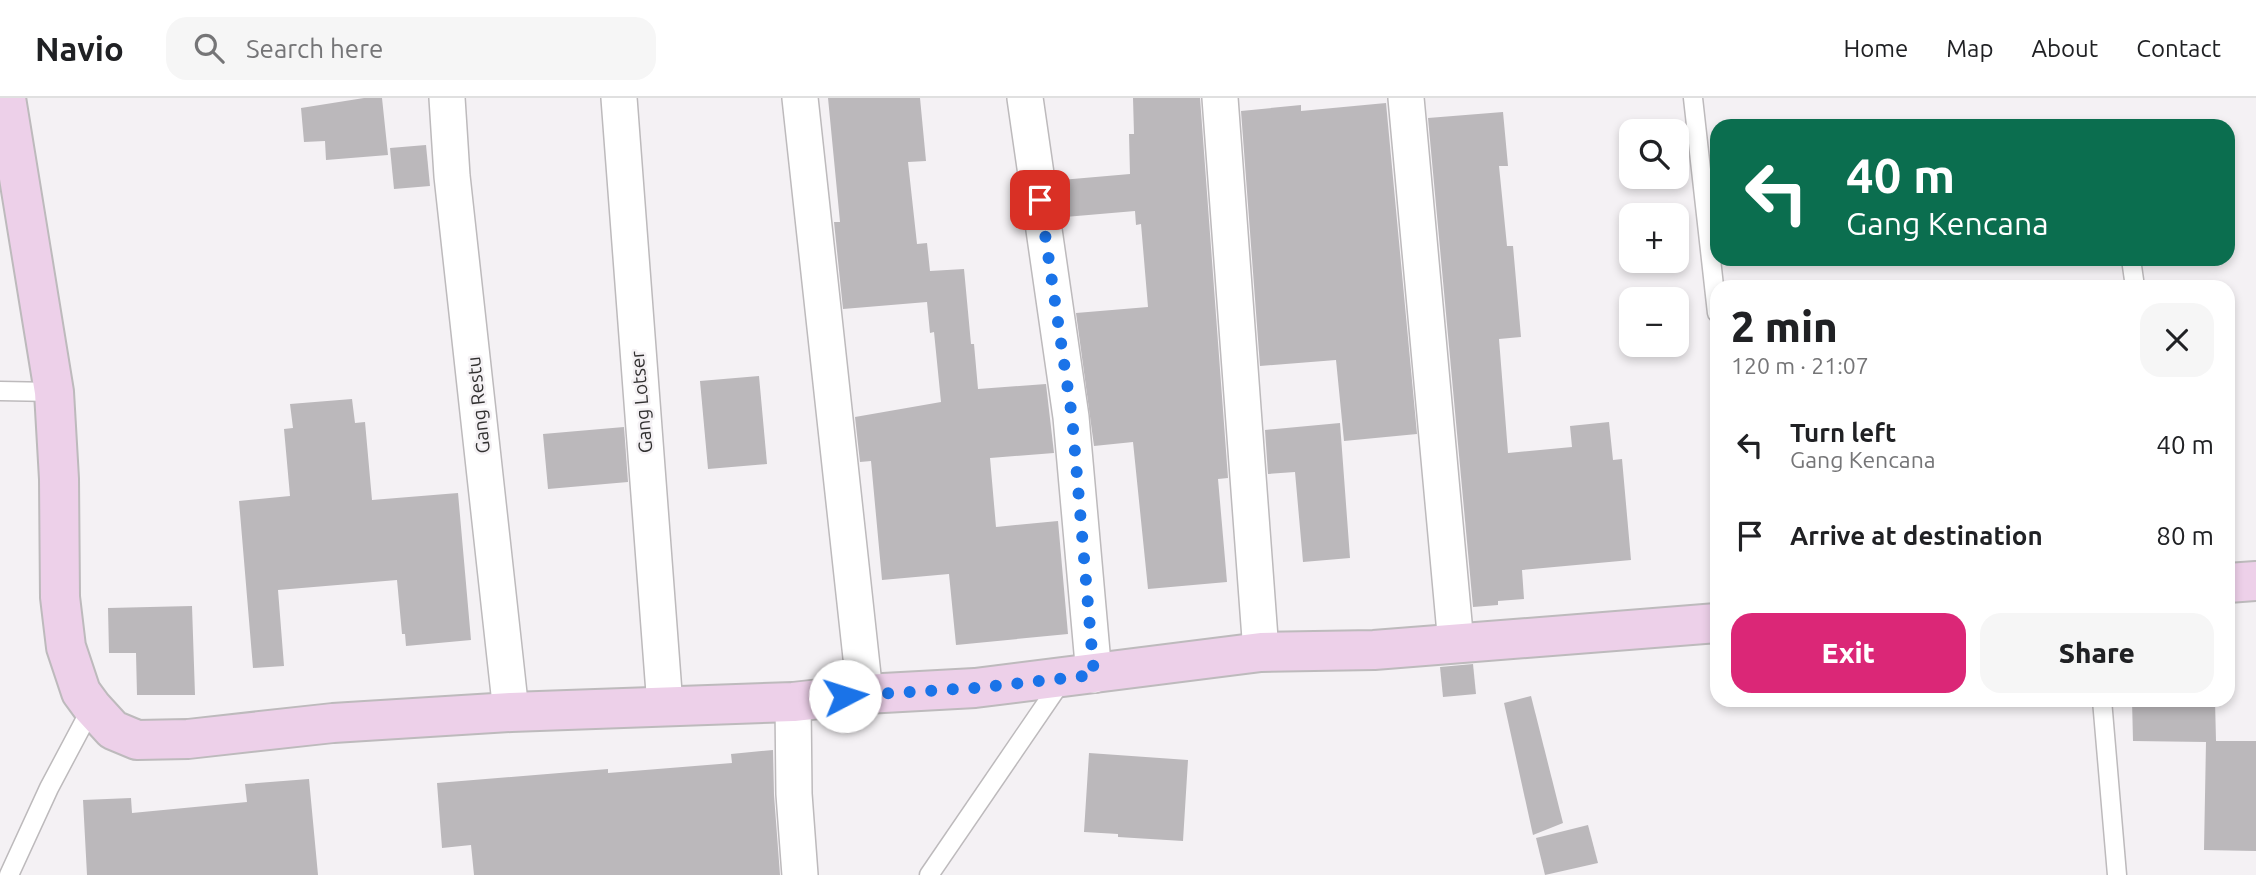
<!DOCTYPE html>
<meta charset="utf-8">
<style>
body{margin:0;font-family:Ubuntu,sans-serif;background:#f6f6f6;color:#202124;height:100vh;display:flex;flex-direction:column;font-size:26px;white-space:nowrap}
*{box-sizing:border-box;margin:0}
p{font-size:23px;color:#757577}
.icon{flex:none;width:38px;height:38px;fill:none;stroke:currentColor;stroke-width:2;stroke-linecap:round;stroke-linejoin:round}
.map{position:relative;flex:1;overflow:hidden}
.side{position:absolute;left:1710px;top:182px;width:525px;height:427px;display:flex;flex-direction:column;background:#fff;border-radius:21px;box-shadow:0 4px 10px #0003}
.side>*{flex:none}
.top-card{position:absolute;left:1710px;top:21px;width:525px;height:147px;border-radius:21px;box-shadow:0 4px 10px #0003;background:#0b6e4f;color:#fff;overflow:hidden}
.buttons{position:absolute;left:1619px;top:21px;display:grid;gap:14px}
.buttons a{display:grid;place-items:center;width:70px;height:70px;border-radius:14px;background:#fff;box-shadow:0 4px 10px #0003;font-size:35px}
.pin{position:absolute;display:grid;place-items:center;width:60px;height:60px;color:#fff;margin:-30px;border-radius:14px;box-shadow:0 4px 10px #0006}
.me{position:absolute;width:77px;margin:-38px;rotate:85deg;stroke-linejoin:round;filter:drop-shadow(0 0 5px #0008)}
.turn{display:flex;align-items:center;gap:24px;height:147px;padding:0 21px;font-size:32px}
.turn .icon{width:91px;height:91px;stroke-width:2.5}
.turn b{display:block;font-size:49px;line-height:60px}
.round{display:grid;place-items:center;flex:none;width:74px;height:74px;border-radius:21px;background:#f6f6f6}
.overview{display:flex;align-items:center;justify-content:space-between;height:119px;padding:0 21px}
h1{font-size:42px;font-weight:800;line-height:52px}
.primary-button{display:flex;gap:14px;margin-top:auto;padding:14px 21px}
.primary-button a{flex:1;height:80px;border-radius:21px;background:#db2777;color:#fff;font-size:28px;font-weight:800;line-height:80px;text-align:center}
.primary-button a+a{background:#f6f6f6;color:#202124}
ul{padding:0;list-style:none}
li{display:flex;align-items:center;gap:21px;height:91px;padding:0 21px}
li div{flex:1}
li b{display:block;font-size:26px}
li em{font-style:normal}
header{display:flex;align-items:center;gap:42px;box-sizing:border-box;height:98px;padding:0 35px;background:#fff;border-bottom:2px solid #e0e0e0}
header strong{font-size:33px}
nav{display:flex;gap:38px;margin-inline-start:auto;font-size:24px}
.search{width:490px;height:63px;background:#f6f6f6;display:flex;align-items:center;gap:18px;box-sizing:border-box;padding:0 24px;border-radius:21px;color:#757577;font-size:26px}
.map>svg:first-child{display:block}
.building{fill:#bbb8bb}
.lines{fill:none;stroke-linecap:round;stroke-linejoin:round}
.lane-casing{stroke:#bdbabc;stroke-width:21}
.street-casing{stroke:#bdbabc;stroke-width:38}
.secondary-casing{stroke:#bdbabc;stroke-width:42}
.lane{stroke:#fff;stroke-width:18}
.street{stroke:#fff;stroke-width:35}
.secondary{stroke:#edd0e9;stroke-width:38}
.route{stroke:#1a73e8;stroke-width:12;stroke-dasharray:0 21.6}
.labels{text-anchor:middle;dominant-baseline:central;stroke-width:5;stroke-linejoin:round;paint-order:stroke}
.street-label{font-size:19px;fill:#313030;stroke:#f4f1f4}
</style>
<header>
<strong>Navio</strong>
<div class="search"><svg class="icon" aria-label="search" viewBox="0 0 24 24"><circle cx="10" cy="10" r="6"/><path d="M15 15l6 6"/></svg>Search here</div>
<nav><a>Home</a><a>Map</a><a>About</a><a>Contact</a></nav>
</header>
<div class="map">
<svg width="2256" height="777" viewBox="0 0 2256 777">
<rect width="100%" height="100%" fill="#f4f1f4"/>
<g class="building">
<path d="M 364,0 L 382,0 L 388,57 L 326,62 L 325,43 L 304,44 L 301,10 Z"/>
<path d="M 828,0 L 920,0 L 926,63 L 908,64 L 917,146 L 927,145 L 930,173 L 964,171 L 971,246 L 974,246 L 978,291 L 1046,286 L 1054,355 L 990,360 L 996,429 L 1058,423 L 1068,536 L 956,547 L 949,476 L 882,482 L 871,363 L 860,364 L 855,319 L 941,304 L 934,234 L 930,235 L 927,204 L 843,211 L 834,124 L 840,124 Z"/>
<path d="M 1133,0 L 1200,0 L 1228,380 L 1218,381 L 1227,484 L 1148,491 L 1133,344 L 1094,348 L 1076,215 L 1148,209 L 1141,126 L 1136,127 L 1135,113 L 1065,119 L 1061,82 L 1130,76 L 1129,36 L 1134,36 Z"/>
<path d="M 1386,5 L 1417,336 L 1344,343 L 1336,262 L 1260,268 L 1241,13 L 1301,7 L 1301,13 Z"/>
<path d="M 1503,14 L 1508,68 L 1499,68 L 1507,148 L 1513,148 L 1521,239 L 1499,241 L 1508,355 L 1572,349 L 1570,328 L 1609,324 L 1613,362 L 1622,361 L 1631,462 L 1522,472 L 1524,501 L 1498,503 L 1498,507 L 1473,509 L 1428,20 Z"/>
<path d="M 426,47 L 430,88 L 394,91 L 390,50 Z"/>
<path d="M 759,278 L 767,366 L 708,371 L 700,283 Z"/>
<path d="M 352,301 L 355,325 L 365,324 L 372,402 L 458,395 L 471,542 L 406,548 L 405,536 L 402,536 L 397,482 L 278,492 L 284,568 L 253,570 L 239,403 L 290,398 L 284,331 L 293,330 L 290,306 Z"/>
<path d="M 1340,325 L 1350,460 L 1303,464 L 1295,374 L 1268,376 L 1265,332 Z"/>
<path d="M 624,329 L 628,384 L 548,391 L 543,336 Z"/>
<path d="M 192,508 L 195,597 L 137,597 L 136,555 L 109,555 L 108,510 Z"/>
<path d="M 1473,566 L 1476,596 L 1443,599 L 1440,569 Z"/>
<path d="M 1531,598 L 1563,725 L 1533,737 L 1504,605 Z"/>
<path d="M 2132,602 L 2215,602 L 2216,643 L 2256,643 L 2256,753 L 2204,752 L 2206,644 L 2133,643 Z"/>
<path d="M 773,652 L 774,697 L 780,777 L 474,777 L 471,747 L 442,750 L 437,685 L 608,671 L 608,675 L 732,665 L 731,656 Z"/>
<path d="M 1089,655 L 1188,662 L 1183,743 L 1118,739 L 1118,736 L 1084,734 Z"/>
<path d="M 309,681 L 318,777 L 87,777 L 83,702 L 131,700 L 132,715 L 247,704 L 245,686 Z"/>
<path d="M 1588,727 L 1598,765 L 1545,777 L 1536,740 Z"/>
</g>
<g class="lines">
<defs>
<g id="lane">
<path d="M 1693,0 L 1717,215"/>
<path d="M 2131,161 L 2135,189"/>
<path d="M 0,293 L 54,294"/>
<path d="M 2102,602 L 2117,777"/>
<path d="M 9,777 L 49,690 L 92,609"/>
<path d="M 929,777 L 1063,581"/>
</g>
<g id="street">
<path d="M 447,0 L 452,78 L 511,614"/>
<path d="M 619,0 L 665,608"/>
<path d="M 800,0 L 865,596"/>
<path d="M 1025,0 L 1071,319 L 1094,577"/>
<path d="M 1220,0 L 1261,554"/>
<path d="M 1406,0 L 1456,546"/>
<path d="M 793,604 L 794,696 L 800,777"/>
</g>
<g id="secondary">
<path d="M 6,0 L 54,294 L 59,381 L 60,499 L 66,549 L 81,594 L 92,609 L 113,632 L 137,642 L 188,641 L 333,625 L 511,614 L 793,604 L 865,596 L 975,590 L 1261,554 L 1374,552 L 1717,525"/>
<path d="M 2228,485 L 2256,483"/>
</g>
</defs>
<use href="#lane" class="lane-casing"/>
<use href="#street" class="street-casing"/>
<use href="#secondary" class="secondary-casing"/>
<use href="#lane" class="lane"/>
<use href="#street" class="street"/>
<use href="#secondary" class="secondary"/>
</g>
<g class="lines">
<path class="route" d="M 845,598 L 975,590 L 1094,577 L 1072,319 L 1040,102"/>
</g>
<g class="labels">
<g class="street-label">
<text transform="translate(641 304) rotate(-95)">Gang Lotser</text>
<text transform="translate(478 307) rotate(-96)">Gang Restu</text>
</g>
</g>
</svg>
<div class="buttons">
<a><svg class="icon" aria-label="search" viewBox="0 0 24 24"><circle cx="10" cy="10" r="6"/><path d="M15 15l6 6"/></svg></a>
<a>+</a>
<a>−</a>
</div>
<div class="pin" style="left:1040px;top:102px;background:#d93025"><svg class="icon" aria-label="arrive" viewBox="0 0 24 24"><path d="M6 21V4h12l-3 4 3 4H6"/></svg></div>
<svg class="me" style="left:845px;top:598px" viewBox="-20 -20 40 40"><circle r="19" fill="#fff"/><path d="M0-13L10 11 0 6-10 11z" fill="#1a73e8"/></svg>
<div class="top-card">
<div class="turn"><svg class="icon" aria-label="left" viewBox="0 0 24 24"><path d="M17 20v-9H6M10 6l-5 5 5 5"/></svg><div><b>40 m</b>Gang Kencana</div></div>
</div>
<section class="side">
<div class="overview"><div><h1>2 min</h1><p>120 m · 21:07</p></div><a class="round"><svg class="icon" aria-label="close" viewBox="0 0 24 24"><path d="M6 6l12 12M18 6L6 18"/></svg></a></div>
<ul>
<li><svg class="icon" aria-label="left" viewBox="0 0 24 24"><path d="M17 20v-9H6M10 6l-5 5 5 5"/></svg><div><b>Turn left</b><p>Gang Kencana</p></div><em>40 m</em></li>
<li><svg class="icon" aria-label="arrive" viewBox="0 0 24 24"><path d="M6 21V4h12l-3 4 3 4H6"/></svg><div><b>Arrive at destination</b></div><em>80 m</em></li>
</ul>
<div class="primary-button"><a>Exit</a><a>Share</a></div>
</section>
</div>
